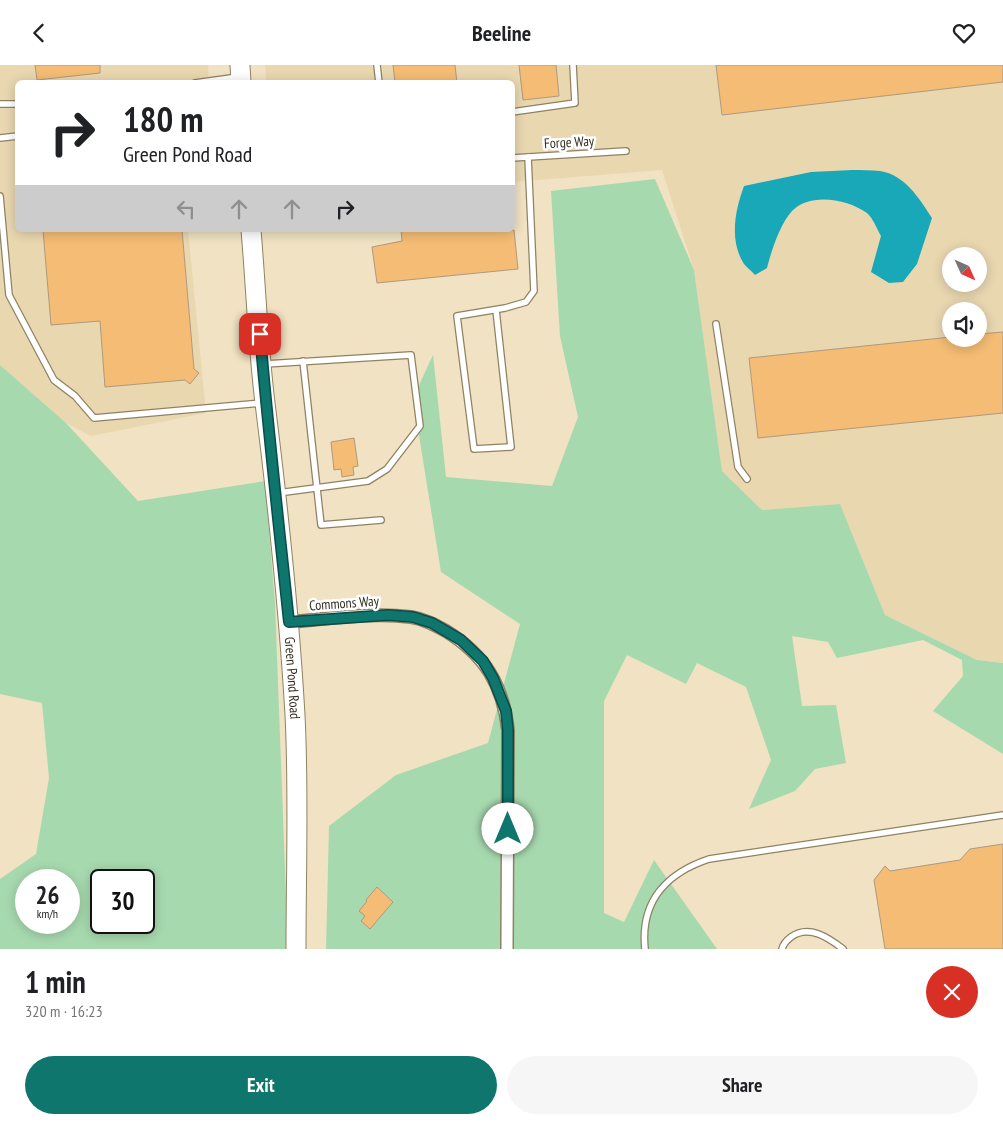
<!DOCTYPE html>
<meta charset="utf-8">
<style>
body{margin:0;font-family:"PT Sans Narrow",sans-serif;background:#f6f6f6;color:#202124;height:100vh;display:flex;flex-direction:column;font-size:19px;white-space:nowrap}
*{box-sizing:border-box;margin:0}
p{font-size:16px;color:#757577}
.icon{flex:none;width:28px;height:28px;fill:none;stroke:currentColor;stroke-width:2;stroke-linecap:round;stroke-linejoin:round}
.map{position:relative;height:884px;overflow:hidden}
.side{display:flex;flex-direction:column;background:#fff;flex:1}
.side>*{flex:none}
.banner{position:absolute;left:15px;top:15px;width:500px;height:152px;border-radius:8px;box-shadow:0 2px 12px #0003;background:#fff;color:#202124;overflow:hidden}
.needle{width:32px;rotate:135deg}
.buttons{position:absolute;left:942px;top:182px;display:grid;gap:10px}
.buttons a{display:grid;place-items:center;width:45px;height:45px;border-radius:50%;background:#fff;box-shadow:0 2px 12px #0003;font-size:25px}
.speed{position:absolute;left:15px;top:804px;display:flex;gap:10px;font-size:25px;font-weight:700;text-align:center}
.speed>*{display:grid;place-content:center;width:65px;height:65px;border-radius:50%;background:#fff;box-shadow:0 2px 12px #0003;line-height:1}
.speed small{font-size:12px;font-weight:400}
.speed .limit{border:2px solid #111;border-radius:8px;background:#fff;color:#111}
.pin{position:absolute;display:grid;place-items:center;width:42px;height:42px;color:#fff;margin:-21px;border-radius:10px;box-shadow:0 2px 8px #0006}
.me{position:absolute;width:55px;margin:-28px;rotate:0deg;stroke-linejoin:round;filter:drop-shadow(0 0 4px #0008)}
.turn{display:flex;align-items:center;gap:18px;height:105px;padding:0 25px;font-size:22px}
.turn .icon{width:65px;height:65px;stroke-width:2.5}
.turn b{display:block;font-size:35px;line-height:42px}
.lanes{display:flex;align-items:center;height:48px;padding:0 25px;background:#0003;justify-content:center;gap:25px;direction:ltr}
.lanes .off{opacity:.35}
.round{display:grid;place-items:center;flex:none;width:52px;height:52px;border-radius:26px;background:#f6f6f6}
.head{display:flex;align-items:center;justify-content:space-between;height:85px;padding:0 25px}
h1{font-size:30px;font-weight:700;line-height:38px}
.primary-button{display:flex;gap:10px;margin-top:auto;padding:10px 25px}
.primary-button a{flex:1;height:58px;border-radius:30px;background:#0f766e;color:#fff;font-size:20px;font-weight:700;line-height:58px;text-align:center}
.primary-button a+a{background:#f6f6f6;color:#202124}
header{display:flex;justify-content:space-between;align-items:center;height:65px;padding:0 25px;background:#fff;font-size:22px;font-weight:700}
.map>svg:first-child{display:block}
.built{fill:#e9d7b0;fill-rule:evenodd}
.green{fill:#a7d9af;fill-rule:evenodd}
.water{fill:#19a8b7}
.building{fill:#f4bc74;stroke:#af997e}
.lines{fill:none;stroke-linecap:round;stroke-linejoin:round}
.lane-casing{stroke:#8f8264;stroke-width:8}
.street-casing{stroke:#8f8264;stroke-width:14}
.primary-casing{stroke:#8f8264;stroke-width:21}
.lane{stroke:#fff;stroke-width:5.5}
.street{stroke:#fff;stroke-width:11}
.primary{stroke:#fff;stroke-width:19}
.route-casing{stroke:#0a4d48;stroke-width:12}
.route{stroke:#0f766e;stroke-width:9}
.labels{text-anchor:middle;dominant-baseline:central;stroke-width:5;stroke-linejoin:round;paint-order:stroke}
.street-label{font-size:14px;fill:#342f22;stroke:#fff}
</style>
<header><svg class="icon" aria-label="back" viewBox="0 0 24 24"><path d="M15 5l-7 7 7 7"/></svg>Beeline<svg class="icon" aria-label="heart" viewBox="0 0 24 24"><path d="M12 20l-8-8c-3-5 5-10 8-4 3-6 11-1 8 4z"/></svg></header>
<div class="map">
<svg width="1003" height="884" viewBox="0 0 1003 884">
<rect width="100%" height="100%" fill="#f0e2c2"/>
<g class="built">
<path d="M 0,0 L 208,0 L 209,17 L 18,18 L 18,165 L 188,165 L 206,348 L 91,371 L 66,358 L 0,300 Z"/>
<path d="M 265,0 L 1003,0 L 1003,598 L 977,595 L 885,550 L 840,439 L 762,445 L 722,406 L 694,205 L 662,105 L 513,117 L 512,18 L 266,17 ZM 951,191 L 979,191 L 979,219 L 951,219 ZM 951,246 L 979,246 L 979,274 L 951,274 Z"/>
</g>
<g class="green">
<path d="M 655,114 L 694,205 L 722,406 L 762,445 L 840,439 L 885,550 L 977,595 L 1003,598 L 1003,689 L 933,646 L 963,611 L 962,595 L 923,575 L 837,593 L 828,577 L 792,571 L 802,641 L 836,640 L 846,698 L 815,704 L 795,726 L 749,744 L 771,695 L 746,622 L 697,598 L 686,619 L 627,590 L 604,636 L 604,848 L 624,857 L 654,795 L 717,884 L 326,884 L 329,761 L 396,710 L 488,678 L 520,559 L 441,507 L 413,333 L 433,290 L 446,412 L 552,421 L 578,352 L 560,271 L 551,126 Z"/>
<path d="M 0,300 L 66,358 L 138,436 L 265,416 L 275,538 L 288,884 L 0,884 L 0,814 L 36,789 L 49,713 L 42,638 L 0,629 ZM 26,815 L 69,815 L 69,858 L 26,858 ZM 101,815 L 144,815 L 144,858 L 101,858 Z"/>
</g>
<path class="water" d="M 852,105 C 861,105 871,105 880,106 C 905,110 919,133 932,153 L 917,199 L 903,217 L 889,218 L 871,207 L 881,171 C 877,164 873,153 867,148 C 848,134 810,127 792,146 C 780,159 771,187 767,203 L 755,210 C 752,206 747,203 744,199 C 729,176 735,145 744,121 L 811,107 Z"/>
<g class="building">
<path d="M 35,0 L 100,0 L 100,8 L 37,15 Z"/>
<path d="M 393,0 L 455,0 L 457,18 L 395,18 Z"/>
<path d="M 519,0 L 556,0 L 559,31 L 523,35 Z"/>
<path d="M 716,0 L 1003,0 L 1003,17 L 722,50 Z"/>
<path d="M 43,165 L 182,165 L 194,304 L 199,308 L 190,319 L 185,315 L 105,322 L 100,256 L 51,260 Z"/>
<path d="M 401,165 L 514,165 L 518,204 L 377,218 L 372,182 L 402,176 Z"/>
<path d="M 1003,267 L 1003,348 L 758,373 L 749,293 L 951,272 L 951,274 L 979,274 L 979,269 Z"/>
<path d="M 354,373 L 358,401 L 353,402 L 354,410 L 342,412 L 341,404 L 334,405 L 331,377 Z"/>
<path d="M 1003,779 L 1003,884 L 885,884 L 874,815 L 885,801 L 890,806 L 960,795 L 970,784 Z"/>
<path d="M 377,822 L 393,837 L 370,864 L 361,856 L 365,851 L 359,846 L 367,836 L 366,835 Z"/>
</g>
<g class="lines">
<defs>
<g id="lane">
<path d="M 377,0 L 379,18"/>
<path d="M 195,18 L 238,12"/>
<path d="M 0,39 L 18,39"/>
<path d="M 512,47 L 575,38 L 573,0"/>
<path d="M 0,73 L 18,71"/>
<path d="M 512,93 L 626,86"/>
<path d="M 0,131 L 9,230 L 54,315 L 75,331 L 94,353 L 262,338"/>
<path d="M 496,245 L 511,382 L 474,384 L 457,251 L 505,243 L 526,237 L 534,226 L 528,92"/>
<path d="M 716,259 L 738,402 L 747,414"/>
<path d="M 303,296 L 321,460 L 381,455"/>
<path d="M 265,299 L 411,290 L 420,361 L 387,404 L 368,416 L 278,428"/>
<path d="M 645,884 C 640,836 667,808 709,794 L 1003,750"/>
<path d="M 782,884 C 783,880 787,875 791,872 C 809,859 829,873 843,884"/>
</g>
<path id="street" d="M 289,557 C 329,554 371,547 411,552 C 424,554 435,560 446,566 C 485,590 503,620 508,665 L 507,884"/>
<g id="primary">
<path d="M 240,0 L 241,18"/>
<path id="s1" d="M 251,165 C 256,223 258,281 265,338 C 278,442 289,546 295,650 C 299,728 296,806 296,884"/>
</g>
</defs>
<use href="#lane" class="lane-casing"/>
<use href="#street" class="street-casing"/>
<use href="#primary" class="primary-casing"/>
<use href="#lane" class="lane"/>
<use href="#street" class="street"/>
<use href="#primary" class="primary"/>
</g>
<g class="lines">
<defs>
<path id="route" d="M 260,269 C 268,365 279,461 289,557 L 388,550 L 413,552 L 432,558 L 461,575 L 483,596 L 493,613 L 506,646 L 508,665 L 508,764"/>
</defs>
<use href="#route" class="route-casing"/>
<use href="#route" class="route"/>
</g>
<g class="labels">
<g class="street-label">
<text transform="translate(569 77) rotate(-3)">Forge Way</text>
<text transform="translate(344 538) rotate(-4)">Commons Way</text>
<text stroke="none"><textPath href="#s1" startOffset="450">Green Pond Road</textPath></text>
</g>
</g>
</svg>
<div class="buttons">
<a><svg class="needle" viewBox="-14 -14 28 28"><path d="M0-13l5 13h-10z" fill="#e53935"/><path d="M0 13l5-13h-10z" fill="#757577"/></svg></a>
<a><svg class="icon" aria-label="sound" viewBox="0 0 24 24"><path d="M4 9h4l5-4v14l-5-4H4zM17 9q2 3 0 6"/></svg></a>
</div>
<div class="speed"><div>26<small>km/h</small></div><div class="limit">30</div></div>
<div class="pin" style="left:260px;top:269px;background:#d93025"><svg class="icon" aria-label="arrive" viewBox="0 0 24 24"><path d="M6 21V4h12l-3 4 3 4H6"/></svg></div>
<svg class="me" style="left:508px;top:764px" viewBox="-20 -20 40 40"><circle r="19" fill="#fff"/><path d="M0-13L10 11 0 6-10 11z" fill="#0f766e"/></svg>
<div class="banner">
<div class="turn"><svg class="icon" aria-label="right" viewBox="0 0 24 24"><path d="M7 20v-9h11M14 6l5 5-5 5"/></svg><div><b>180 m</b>Green Pond Road</div></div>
<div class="lanes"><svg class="icon off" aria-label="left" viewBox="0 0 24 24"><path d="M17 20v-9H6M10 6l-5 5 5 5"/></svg><svg class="icon off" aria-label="ahead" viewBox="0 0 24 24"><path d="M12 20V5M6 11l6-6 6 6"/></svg><svg class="icon off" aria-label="ahead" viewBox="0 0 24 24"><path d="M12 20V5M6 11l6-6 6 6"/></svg><svg class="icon" aria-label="right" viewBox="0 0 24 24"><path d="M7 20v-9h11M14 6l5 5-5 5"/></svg></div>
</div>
</div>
<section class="side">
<div class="head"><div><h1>1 min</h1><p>320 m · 16:23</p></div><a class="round" style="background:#d93025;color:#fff"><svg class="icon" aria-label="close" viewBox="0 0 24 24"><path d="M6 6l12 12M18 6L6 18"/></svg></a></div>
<div class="primary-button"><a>Exit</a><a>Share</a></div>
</section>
